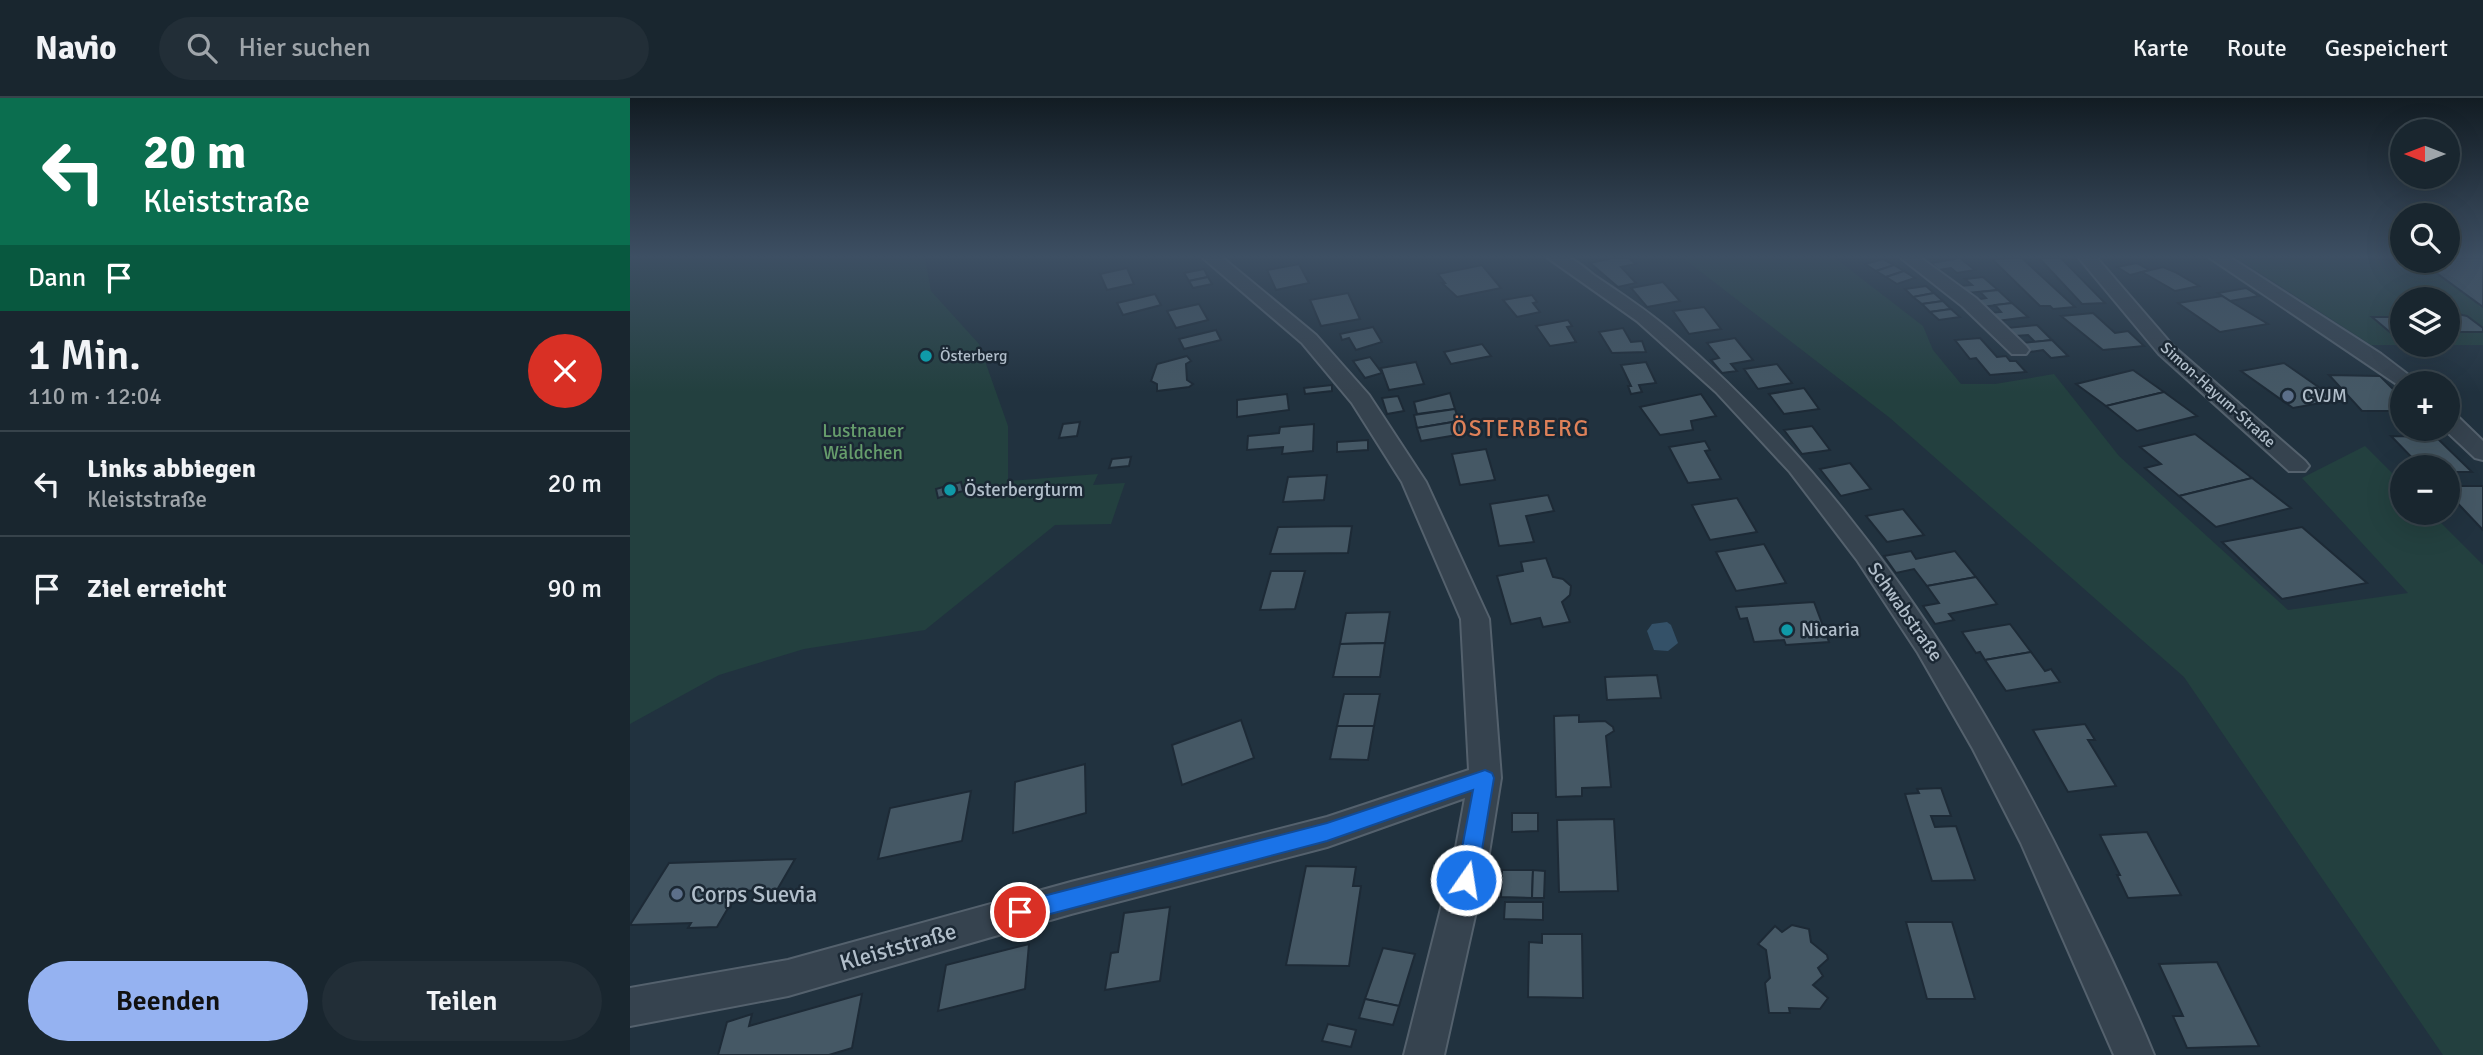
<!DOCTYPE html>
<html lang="de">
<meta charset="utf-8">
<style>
body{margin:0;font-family:Signika,sans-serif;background:#222e37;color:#f1f3f6;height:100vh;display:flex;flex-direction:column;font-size:26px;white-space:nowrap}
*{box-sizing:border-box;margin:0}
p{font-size:23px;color:#9fa5aa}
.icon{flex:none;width:38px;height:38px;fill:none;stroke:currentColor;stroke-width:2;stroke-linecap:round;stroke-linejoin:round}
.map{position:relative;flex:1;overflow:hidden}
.drawer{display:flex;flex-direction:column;background:#19262f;width:630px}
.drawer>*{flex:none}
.banner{background:#0b6e4f;color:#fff;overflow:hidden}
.needle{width:46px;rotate:270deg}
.tools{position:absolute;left:1760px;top:21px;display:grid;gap:14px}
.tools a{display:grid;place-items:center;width:70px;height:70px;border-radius:50%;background:#19262f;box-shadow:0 7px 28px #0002,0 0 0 2px #37434b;font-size:35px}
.pin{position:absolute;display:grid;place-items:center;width:60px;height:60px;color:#fff;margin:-30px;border:4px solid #fff;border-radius:50%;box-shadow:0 2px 7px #0007}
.me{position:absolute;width:77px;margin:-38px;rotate:13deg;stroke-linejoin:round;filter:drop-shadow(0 0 5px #0008)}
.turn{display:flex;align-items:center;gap:24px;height:147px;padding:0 28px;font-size:32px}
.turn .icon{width:91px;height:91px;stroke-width:2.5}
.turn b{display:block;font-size:49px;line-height:60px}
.then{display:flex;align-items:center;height:66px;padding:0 28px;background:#0003;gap:14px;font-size:26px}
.round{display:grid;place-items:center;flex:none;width:74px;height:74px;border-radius:37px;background:#222e37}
.head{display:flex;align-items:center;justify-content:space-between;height:119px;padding:0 28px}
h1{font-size:42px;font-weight:600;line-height:52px}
.action{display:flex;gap:14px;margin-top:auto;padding:14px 28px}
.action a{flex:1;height:80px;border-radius:42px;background:#95b2f1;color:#111;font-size:28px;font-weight:600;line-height:80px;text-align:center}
.action a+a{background:#222e37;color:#f1f3f6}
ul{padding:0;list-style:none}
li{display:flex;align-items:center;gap:21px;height:105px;padding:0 28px;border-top:2px solid #37434b}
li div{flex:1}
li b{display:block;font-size:26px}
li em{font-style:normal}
header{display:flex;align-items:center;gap:42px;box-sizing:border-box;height:98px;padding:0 35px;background:#19262f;border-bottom:2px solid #37434b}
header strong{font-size:33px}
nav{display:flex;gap:38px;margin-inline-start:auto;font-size:24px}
.search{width:490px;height:63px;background:#222e37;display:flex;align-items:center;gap:18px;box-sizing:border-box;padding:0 24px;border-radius:38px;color:#9fa5aa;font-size:26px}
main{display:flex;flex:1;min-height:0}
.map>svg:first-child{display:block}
.green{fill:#23403f;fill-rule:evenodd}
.water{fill:#345168}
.building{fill:#455865;stroke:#1d2a36;stroke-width:2}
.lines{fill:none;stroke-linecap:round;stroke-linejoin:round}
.street-casing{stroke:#54616d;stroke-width:4}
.street{fill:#36434f;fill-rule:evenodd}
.route{fill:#1a73e8;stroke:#114b97;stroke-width:2}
.culture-dot{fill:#0f9aa8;stroke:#1b2834;stroke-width:2.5}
.service-dot{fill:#5c6f8a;stroke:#1b2834;stroke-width:2.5}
.labels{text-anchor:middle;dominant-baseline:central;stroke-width:5;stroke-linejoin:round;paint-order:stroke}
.far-poi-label{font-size:16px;fill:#b1beca;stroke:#1b2834;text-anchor:start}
.far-street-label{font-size:16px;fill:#b1beca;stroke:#1b2834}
.poi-label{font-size:19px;fill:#b1beca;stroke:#1b2834;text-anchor:start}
.park-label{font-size:19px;fill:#669d6c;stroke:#1b2834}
.street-label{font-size:19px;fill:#b1beca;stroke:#1b2834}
.quarter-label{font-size:23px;letter-spacing:2px;fill:#de8159;stroke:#1b2834}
.near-poi-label{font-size:23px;fill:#b1beca;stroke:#1b2834;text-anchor:start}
.near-street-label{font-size:23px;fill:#b1beca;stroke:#1b2834}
</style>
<header>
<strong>Navio</strong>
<div class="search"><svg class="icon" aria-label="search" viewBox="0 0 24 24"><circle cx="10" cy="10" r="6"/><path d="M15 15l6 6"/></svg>Hier suchen</div>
<nav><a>Karte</a><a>Route</a><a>Gespeichert</a></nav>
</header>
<main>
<section class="drawer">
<div class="banner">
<div class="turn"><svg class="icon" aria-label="left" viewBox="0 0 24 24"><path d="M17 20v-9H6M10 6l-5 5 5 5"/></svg><div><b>20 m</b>Kleiststraße</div></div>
<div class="then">Dann<svg class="icon" aria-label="arrive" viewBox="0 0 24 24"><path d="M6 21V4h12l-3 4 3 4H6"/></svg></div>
</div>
<div class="head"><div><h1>1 Min.</h1><p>110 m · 12:04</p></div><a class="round" style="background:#d93025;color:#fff"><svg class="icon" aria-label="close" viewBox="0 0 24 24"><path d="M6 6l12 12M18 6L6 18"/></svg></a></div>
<ul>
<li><svg class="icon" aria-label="left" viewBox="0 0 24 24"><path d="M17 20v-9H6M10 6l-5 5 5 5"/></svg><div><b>Links abbiegen</b><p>Kleiststraße</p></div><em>20 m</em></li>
<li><svg class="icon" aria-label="arrive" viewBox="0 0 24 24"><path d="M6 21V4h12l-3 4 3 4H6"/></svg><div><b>Ziel erreicht</b></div><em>90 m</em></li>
</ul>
<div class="action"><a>Beenden</a><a>Teilen</a></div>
</section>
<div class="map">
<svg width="1853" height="957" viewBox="0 0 1853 957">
<rect width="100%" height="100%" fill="#21323f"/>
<g class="green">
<path d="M 0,160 L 295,160 L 301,193 L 349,246 L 378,328 L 378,383 L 468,376 L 463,387 L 495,385 L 481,426 L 425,427 L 295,532 L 174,551 L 89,577 L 0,626 Z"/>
<path d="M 1053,160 L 1205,160 L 1293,228 L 1303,252 L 1331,286 L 1365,286 L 1424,276 L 1489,358 L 1658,512 L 1778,495 L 1672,380 L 1735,348 L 1773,386 L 1773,415 L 1801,415 L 1853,467 L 1853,957 L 1813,957 L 1554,579 L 1260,320 Z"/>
<path d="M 1607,160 L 1818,163 L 1818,160 L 1853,160 L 1853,247 L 1741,247 ZM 1773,201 L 1818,201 L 1818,247 L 1773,247 Z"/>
</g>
<path class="water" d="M 1037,524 L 1041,527 L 1048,545 L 1038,553 L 1024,552 L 1017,533 L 1022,526 Z"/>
<g class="building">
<path d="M 983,160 L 999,160 L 1006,166 L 991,169 L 1006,185 L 988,189 L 960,165 Z"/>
<path d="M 1330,160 L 1345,172 L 1327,175 L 1321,170 L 1309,172 L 1301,165 Z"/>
<path d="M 1392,160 L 1420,186 L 1445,209 L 1423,211 L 1420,208 L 1410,208 L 1362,161 Z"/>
<path d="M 1409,160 L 1431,160 L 1475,205 L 1452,206 Z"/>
<path d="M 1818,160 L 1853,160 L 1853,209 L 1790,163 L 1818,163 Z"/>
<path d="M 1253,161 L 1264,167 L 1246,173 L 1235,166 Z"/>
<path d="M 1507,165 L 1520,172 L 1500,177 L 1487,169 Z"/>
<path d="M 669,166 L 679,185 L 646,192 L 637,172 Z"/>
<path d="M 852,167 L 871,190 L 827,199 L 812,185 L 815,185 L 808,176 Z"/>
<path d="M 1264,167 L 1274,173 L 1256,179 L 1246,173 Z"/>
<path d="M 1533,169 L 1545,174 L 1569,188 L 1545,193 L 1512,174 Z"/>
<path d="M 497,170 L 504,186 L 477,192 L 470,176 Z"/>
<path d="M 574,171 L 578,179 L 559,183 L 554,175 Z"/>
<path d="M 1274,173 L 1285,180 L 1267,186 L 1256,179 Z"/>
<path d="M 578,179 L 582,186 L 563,190 L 559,183 Z"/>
<path d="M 1353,179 L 1368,192 L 1337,195 L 1329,188 L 1342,187 L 1335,181 Z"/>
<path d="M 1033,184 L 1050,203 L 1017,209 L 1001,190 Z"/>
<path d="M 1296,188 L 1304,195 L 1283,199 L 1275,191 Z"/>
<path d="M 1616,190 L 1629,198 L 1600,203 L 1588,195 Z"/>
<path d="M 1368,192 L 1382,205 L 1352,209 L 1344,202 L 1356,200 L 1350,194 Z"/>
<path d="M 718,195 L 730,221 L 691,228 L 680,202 Z"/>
<path d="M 1304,195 L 1313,203 L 1292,206 L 1283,199 Z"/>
<path d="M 525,196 L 531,207 L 493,217 L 487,205 Z"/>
<path d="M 902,197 L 907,204 L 903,205 L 910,214 L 887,219 L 873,202 Z"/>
<path d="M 1592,198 L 1600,203 L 1638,226 L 1590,234 L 1548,205 Z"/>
<path d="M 1313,203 L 1321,211 L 1300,214 L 1292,206 Z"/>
<path d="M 1382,205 L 1398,219 L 1367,223 L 1359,215 L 1371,214 L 1365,207 Z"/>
<path d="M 569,206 L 578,222 L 546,230 L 537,213 Z"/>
<path d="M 1074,209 L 1091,231 L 1059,236 L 1043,213 Z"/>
<path d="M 1321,211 L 1330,219 L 1309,222 L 1300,214 Z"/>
<path d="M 1818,214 L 1837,218 L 1853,230 L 1853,234 L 1818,234 Z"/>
<path d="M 1463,215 L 1485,235 L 1498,233 L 1514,248 L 1473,252 L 1431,218 Z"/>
<path d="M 1742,219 L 1773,219 L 1773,235 L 1761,235 Z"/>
<path d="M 938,222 L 942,228 L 937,229 L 946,244 L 920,248 L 906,228 Z"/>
<path d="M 1407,227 L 1422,242 L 1405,244 L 1398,237 L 1385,238 L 1377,230 Z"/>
<path d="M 743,229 L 752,244 L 726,252 L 719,240 L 712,242 L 710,236 Z"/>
<path d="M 993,230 L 1001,244 L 1012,243 L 1016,254 L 982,255 L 969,234 Z"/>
<path d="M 586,232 L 591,242 L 554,251 L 549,241 Z"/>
<path d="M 1105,240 L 1123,262 L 1101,266 L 1107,273 L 1092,275 L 1081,262 L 1089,260 L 1077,245 Z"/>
<path d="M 1350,240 L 1367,259 L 1376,258 L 1380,263 L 1386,263 L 1396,274 L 1360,277 L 1346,260 L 1340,261 L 1325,242 Z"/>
<path d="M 1422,242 L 1438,258 L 1421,260 L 1413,252 L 1400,254 L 1392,245 Z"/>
<path d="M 852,246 L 861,258 L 821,266 L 814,254 Z"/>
<path d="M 557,258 L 561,263 L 556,266 L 557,282 L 563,286 L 559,289 L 527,293 L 527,286 L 521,283 L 527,266 Z"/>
<path d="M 740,259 L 752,275 L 735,280 L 723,263 Z"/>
<path d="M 786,264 L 794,286 L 759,292 L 751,270 Z"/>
<path d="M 1016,264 L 1026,285 L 1009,287 L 1012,294 L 1001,296 L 998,288 L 1001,288 L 991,267 Z"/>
<path d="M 1654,265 L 1707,302 L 1663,310 L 1611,273 Z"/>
<path d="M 1147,266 L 1162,285 L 1128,291 L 1114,271 Z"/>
<path d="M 1503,272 L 1534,294 L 1476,308 L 1446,286 Z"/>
<path d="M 1699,277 L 1750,278 L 1773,301 L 1773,313 L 1732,313 Z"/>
<path d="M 702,287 L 702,293 L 675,296 L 674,290 Z"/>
<path d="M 1174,290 L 1189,311 L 1154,316 L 1139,296 Z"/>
<path d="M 1534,294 L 1567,318 L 1507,333 L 1476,308 Z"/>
<path d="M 820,295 L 825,311 L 787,316 L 784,304 Z"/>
<path d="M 657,296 L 659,312 L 607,319 L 607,302 Z"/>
<path d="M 1071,296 L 1086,318 L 1061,323 L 1063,332 L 1030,337 L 1010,309 Z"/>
<path d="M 768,298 L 774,313 L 757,316 L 752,300 Z"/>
<path d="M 825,311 L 829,323 L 787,330 L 784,317 Z"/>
<path d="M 829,323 L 833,336 L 791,343 L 787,330 Z"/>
<path d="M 450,324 L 447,338 L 429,340 L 433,326 Z"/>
<path d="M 684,326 L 683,353 L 652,356 L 653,349 L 617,352 L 618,338 L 649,335 L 650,329 Z"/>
<path d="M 1182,328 L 1200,352 L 1172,356 L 1154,332 Z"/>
<path d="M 1565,336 L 1622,380 L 1549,398 L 1515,370 L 1531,366 L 1510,349 Z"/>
<path d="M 1761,338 L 1806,339 L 1842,374 L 1818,374 L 1818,369 L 1791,369 Z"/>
<path d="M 738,342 L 738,352 L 707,354 L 707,344 Z"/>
<path d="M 1075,343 L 1080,352 L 1075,353 L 1091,381 L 1058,385 L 1039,349 Z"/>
<path d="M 856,351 L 865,382 L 830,387 L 822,356 Z"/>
<path d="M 501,359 L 499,368 L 479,370 L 482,361 Z"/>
<path d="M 1220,365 L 1241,391 L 1211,398 L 1190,371 Z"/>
<path d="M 697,377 L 694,402 L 653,404 L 658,379 Z"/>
<path d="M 1622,380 L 1661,410 L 1586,429 L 1549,398 Z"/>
<path d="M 331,384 L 333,393 L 308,400 L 306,391 Z"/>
<path d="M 1818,388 L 1853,388 L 1853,432 L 1818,395 Z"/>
<path d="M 918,397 L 924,413 L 896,418 L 904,444 L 869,448 L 860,406 Z"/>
<path d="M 1107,400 L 1127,434 L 1080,442 L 1062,407 Z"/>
<path d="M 1273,411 L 1294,437 L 1257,444 L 1236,418 Z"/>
<path d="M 722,428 L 718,455 L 640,456 L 648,429 Z"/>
<path d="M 1672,429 L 1737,485 L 1652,501 L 1592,444 Z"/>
<path d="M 1134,446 L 1156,485 L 1106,493 L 1086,454 Z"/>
<path d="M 1281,453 L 1286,461 L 1325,453 L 1346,479 L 1297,488 L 1284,471 L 1266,475 L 1254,458 Z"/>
<path d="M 916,460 L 923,479 L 933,481 L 941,488 L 940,497 L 932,504 L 940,524 L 913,529 L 910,520 L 881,526 L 867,478 L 893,473 L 891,464 Z"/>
<path d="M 641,473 L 675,473 L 665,511 L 630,512 Z"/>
<path d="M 1346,479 L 1367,506 L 1319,516 L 1324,522 L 1305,526 L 1293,508 L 1309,505 L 1297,488 Z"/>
<path d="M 1184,504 L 1199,544 L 1156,547 L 1154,542 L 1124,544 L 1117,520 L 1110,521 L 1106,509 Z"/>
<path d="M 760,514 L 755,545 L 710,546 L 716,515 Z"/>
<path d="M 1380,526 L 1401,554 L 1355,562 L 1350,554 L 1346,555 L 1332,534 Z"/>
<path d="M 755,545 L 750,579 L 703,579 L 710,546 Z"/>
<path d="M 1401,554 L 1415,573 L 1421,571 L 1430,584 L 1376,593 L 1355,562 Z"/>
<path d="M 1027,577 L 1031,600 L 977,602 L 975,579 Z"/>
<path d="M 714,596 L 750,596 L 744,628 L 707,628 Z"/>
<path d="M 949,617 L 949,624 L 975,623 L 983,629 L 984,633 L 976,638 L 981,689 L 952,690 L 952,698 L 926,699 L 924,618 Z"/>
<path d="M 611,622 L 624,660 L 552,687 L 542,647 Z"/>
<path d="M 1455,626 L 1465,642 L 1458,642 L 1486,688 L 1438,694 L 1403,632 Z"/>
<path d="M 707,628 L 744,628 L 738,662 L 700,661 Z"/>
<path d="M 455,666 L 456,715 L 383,735 L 385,684 Z"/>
<path d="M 1311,690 L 1321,718 L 1301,718 L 1305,729 L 1326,728 L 1345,782 L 1302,783 L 1275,696 L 1289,695 L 1287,691 Z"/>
<path d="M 341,693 L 332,743 L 248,761 L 260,710 Z"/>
<path d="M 882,715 L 908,715 L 908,733 L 882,734 Z"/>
<path d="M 984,721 L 988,793 L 929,794 L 927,722 Z"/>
<path d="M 1517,734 L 1551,797 L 1498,800 L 1487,777 L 1490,777 L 1470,737 Z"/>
<path d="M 165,761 L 147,792 L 108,793 L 87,829 L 58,830 L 61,825 L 0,827 L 39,765 Z"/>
<path d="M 676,768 L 726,769 L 723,788 L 731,788 L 719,868 L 656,867 Z"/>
<path d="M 872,772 L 903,772 L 902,800 L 871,799 Z"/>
<path d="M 903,772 L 915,773 L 914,800 L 902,800 Z"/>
<path d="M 875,804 L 913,804 L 913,822 L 874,821 Z"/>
<path d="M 540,809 L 530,883 L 475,892 L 481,855 L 488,854 L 494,815 Z"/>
<path d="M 1276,824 L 1322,824 L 1345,901 L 1297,901 Z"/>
<path d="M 1162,827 L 1179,831 L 1181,844 L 1197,857 L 1198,861 L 1188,870 L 1193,878 L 1183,887 L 1198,900 L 1190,911 L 1159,910 L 1160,915 L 1139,915 L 1135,885 L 1140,880 L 1136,852 L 1128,846 L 1145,828 L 1152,834 Z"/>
<path d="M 912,836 L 952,836 L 953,900 L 898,899 L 899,844 L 912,845 Z"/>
<path d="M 399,846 L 395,891 L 308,913 L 316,867 Z"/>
<path d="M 753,850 L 785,856 L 769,908 L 735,901 Z"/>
<path d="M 1587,864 L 1629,948 L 1557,950 L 1543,918 L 1553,918 L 1529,866 Z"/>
<path d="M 232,896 L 222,950 L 199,957 L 88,957 L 97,924 L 122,916 L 119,928 Z"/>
<path d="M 735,901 L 769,908 L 763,927 L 729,920 Z"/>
<path d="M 698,926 L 726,932 L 721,949 L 692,943 Z"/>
</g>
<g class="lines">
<defs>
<g id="street">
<path d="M 573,160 L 593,160 L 686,237 L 739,297 L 796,384 L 859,521 L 871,680 L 859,755 L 814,957 L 774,957 L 825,755 L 835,700 L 697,749 L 441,816 L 158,898 L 0,928 L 0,890 L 158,862 L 441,784 L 697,719 L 839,672 L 831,521 L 772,384 L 722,305 L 672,245 Z"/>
<path d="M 918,160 C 924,160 933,158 939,160 C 948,163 958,173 965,178 C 992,196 1018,213 1042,234 C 1219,387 1342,576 1444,784 C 1472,841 1500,898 1524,957 L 1484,957 L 1391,745 L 1343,651 L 1288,555 L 1227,462 L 1160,374 L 1086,294 L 1007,223 Z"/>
<path d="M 1271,160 L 1291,160 L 1346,200 L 1396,248 L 1399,252 L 1396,256 L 1382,256 L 1332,208 Z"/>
<path d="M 1449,160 L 1467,160 L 1543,248 L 1675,363 L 1679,368 L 1675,373 L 1659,373 L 1529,256 Z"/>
<path d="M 1580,160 L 1601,160 L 1751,256 L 1789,285 L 1773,285 L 1771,289 Z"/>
<path d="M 1818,315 L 1826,317 L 1853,343 L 1853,362 L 1845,360 L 1814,331 L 1818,331 Z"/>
</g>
</defs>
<use href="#street" class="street-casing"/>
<use href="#street" class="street"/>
</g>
<linearGradient id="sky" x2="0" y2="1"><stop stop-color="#121c23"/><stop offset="0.54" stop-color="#3d4f63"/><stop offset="1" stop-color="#3d4f63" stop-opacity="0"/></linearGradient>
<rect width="1853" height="294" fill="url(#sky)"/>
<path class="route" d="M 855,672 L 862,675 L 864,680 L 847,782 L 844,789 L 836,792 L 829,789 L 826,782 L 843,692 L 697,743 L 390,824 L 382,822 L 379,814 L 382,807 L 390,804 L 697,725 Z"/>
<g class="culture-dot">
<circle cx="296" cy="258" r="7"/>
<circle cx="320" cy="392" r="7"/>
<circle cx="1157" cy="532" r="7"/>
</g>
<g class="service-dot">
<circle cx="1658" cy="298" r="7"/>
<circle cx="47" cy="796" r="7"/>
</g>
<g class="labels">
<g class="far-poi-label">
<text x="310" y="258">Österberg</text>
</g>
<g class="far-street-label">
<text transform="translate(1588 297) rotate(42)">Simon-Hayum-Straße</text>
</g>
<g class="poi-label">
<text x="1672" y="298">CVJM</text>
<text x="334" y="392">Österbergturm</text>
<text x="1171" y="532">Nicaria</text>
</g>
<g class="park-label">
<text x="233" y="333">Lustnauer<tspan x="233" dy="22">Wäldchen</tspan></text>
</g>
<g class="street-label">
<text transform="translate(1275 514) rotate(55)">Schwabstraße</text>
</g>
<g class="quarter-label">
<text x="891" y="330">ÖSTERBERG</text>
</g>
<g class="near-poi-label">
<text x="61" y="796">Corps Suevia</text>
</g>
<g class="near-street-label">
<text transform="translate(268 849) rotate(-16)">Kleiststraße</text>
</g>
</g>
</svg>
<div class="tools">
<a><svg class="needle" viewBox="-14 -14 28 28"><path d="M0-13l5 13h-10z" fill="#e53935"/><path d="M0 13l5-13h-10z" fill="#9fa5aa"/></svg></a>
<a><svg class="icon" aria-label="search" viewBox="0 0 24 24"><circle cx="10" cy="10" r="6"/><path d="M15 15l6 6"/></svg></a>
<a><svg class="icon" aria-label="layers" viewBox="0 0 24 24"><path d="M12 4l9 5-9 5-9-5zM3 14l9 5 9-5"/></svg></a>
<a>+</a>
<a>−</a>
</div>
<div class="pin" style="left:390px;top:814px;background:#d93025"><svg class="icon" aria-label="arrive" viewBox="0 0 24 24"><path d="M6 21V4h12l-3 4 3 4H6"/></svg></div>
<svg class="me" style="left:836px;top:782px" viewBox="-20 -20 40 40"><circle r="17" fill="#1a73e8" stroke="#fff" stroke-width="3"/><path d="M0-11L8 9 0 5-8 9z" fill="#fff"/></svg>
</div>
</main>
